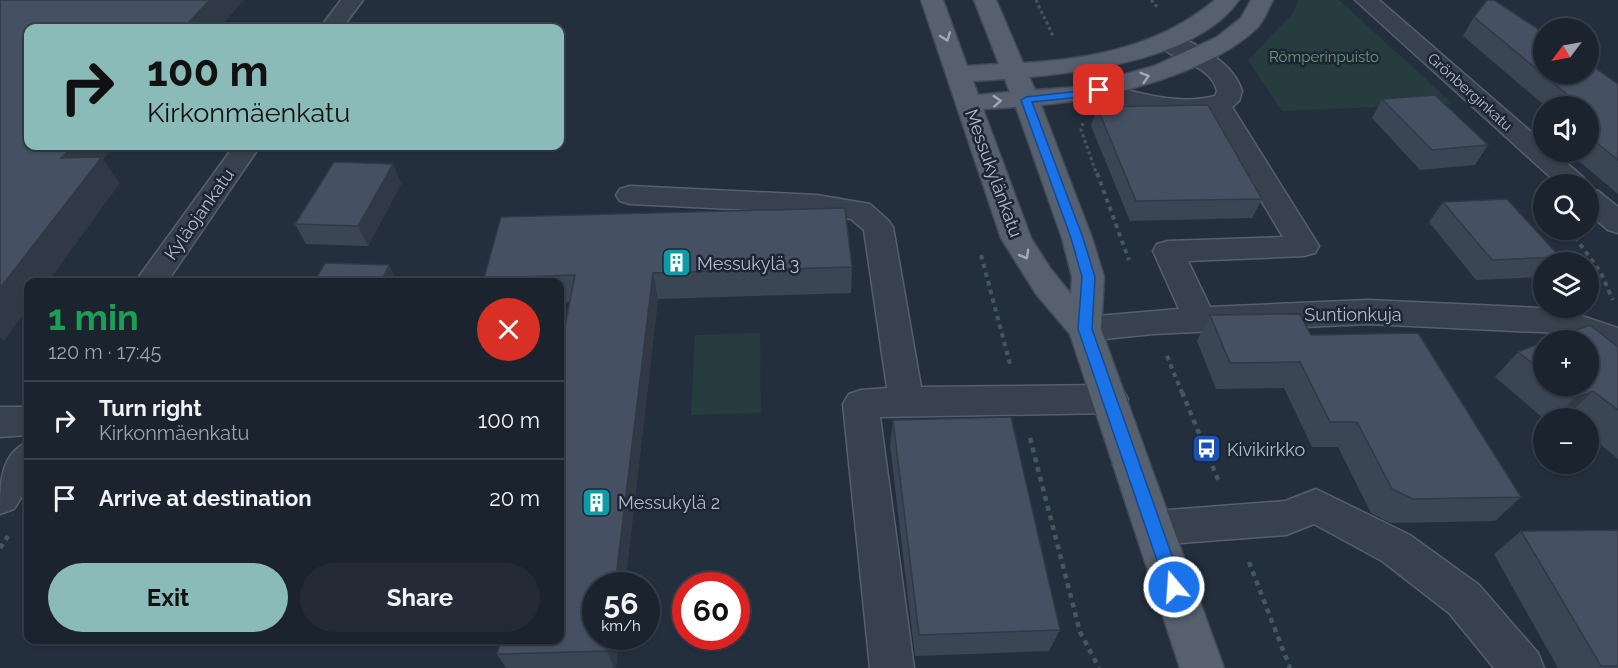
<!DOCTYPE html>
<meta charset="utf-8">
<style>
body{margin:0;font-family:Raleway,sans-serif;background:#242b36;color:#f1f3f6;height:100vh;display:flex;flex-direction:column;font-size:22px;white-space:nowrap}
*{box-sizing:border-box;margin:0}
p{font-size:20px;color:#a0a4aa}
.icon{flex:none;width:33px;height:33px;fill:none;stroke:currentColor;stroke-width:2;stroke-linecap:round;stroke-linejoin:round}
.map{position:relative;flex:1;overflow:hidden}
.details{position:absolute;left:24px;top:278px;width:540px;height:366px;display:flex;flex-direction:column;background:#1b232e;border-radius:12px;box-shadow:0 2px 4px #0004,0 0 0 2px #39404a}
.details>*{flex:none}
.top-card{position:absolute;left:24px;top:24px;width:540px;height:126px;border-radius:12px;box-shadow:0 2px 4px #0004,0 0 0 2px #39404a;background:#8bbbb9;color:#111;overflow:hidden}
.needle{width:39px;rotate:238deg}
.controls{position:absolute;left:1533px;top:18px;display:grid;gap:12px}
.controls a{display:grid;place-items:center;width:66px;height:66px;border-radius:50%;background:#1b232e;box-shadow:0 2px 4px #0004,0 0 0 2px #39404a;font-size:30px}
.speed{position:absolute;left:582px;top:572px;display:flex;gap:12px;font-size:30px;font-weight:700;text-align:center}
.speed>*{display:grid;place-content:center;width:78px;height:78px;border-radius:50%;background:#1b232e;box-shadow:0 2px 4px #0004,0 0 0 2px #39404a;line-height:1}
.speed small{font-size:15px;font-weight:400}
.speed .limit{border:9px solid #d22;background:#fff;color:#111}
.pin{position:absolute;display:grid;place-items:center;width:51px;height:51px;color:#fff;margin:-26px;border-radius:12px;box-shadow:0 3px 9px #0006}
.me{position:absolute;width:66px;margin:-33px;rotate:342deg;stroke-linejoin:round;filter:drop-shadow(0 0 4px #0008)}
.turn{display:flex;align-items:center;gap:21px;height:126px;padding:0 24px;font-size:27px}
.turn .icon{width:78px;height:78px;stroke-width:2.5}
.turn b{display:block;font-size:42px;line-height:51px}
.round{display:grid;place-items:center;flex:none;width:63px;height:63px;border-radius:32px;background:#242b36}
.head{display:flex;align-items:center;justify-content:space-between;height:102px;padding:0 24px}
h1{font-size:36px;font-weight:700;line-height:45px;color:#1e9e55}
.action{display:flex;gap:12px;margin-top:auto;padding:12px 24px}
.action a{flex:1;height:69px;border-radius:36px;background:#8bbbb9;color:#111;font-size:24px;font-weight:700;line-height:69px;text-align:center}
.action a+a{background:#242b36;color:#f1f3f6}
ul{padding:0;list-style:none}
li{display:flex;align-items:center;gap:18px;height:78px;padding:0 24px;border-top:2px solid #39404a}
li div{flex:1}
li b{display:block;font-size:22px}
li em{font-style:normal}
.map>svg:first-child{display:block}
.green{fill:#263c3f}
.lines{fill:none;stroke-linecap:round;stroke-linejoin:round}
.minor-casing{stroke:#565f6c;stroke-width:3}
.major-casing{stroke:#414a57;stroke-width:3}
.path-far2{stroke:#44595c;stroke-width:3;stroke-dasharray:3 3;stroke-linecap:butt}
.path-far1{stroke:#44595c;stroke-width:4;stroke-dasharray:4.5 4.5;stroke-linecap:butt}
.path{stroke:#44595c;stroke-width:4.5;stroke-dasharray:5 5;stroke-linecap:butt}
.minor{fill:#38414e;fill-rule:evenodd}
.major{fill:#56606e;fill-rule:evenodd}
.wall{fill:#3b4654}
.shaded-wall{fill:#303945}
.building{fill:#455162;stroke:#303945;stroke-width:1.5}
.oneway{stroke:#a1aab7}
.route{fill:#1a73e8;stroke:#114b97;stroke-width:1.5}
.labels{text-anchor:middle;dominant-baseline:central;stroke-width:5;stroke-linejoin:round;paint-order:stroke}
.far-park-label{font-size:15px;fill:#6b9a76;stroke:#1d2633}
.far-street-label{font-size:15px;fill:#b4bcc9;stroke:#1d2633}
.street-label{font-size:18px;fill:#b4bcc9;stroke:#1d2633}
.poi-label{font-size:18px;fill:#b4bcc9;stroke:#1d2633;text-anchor:start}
</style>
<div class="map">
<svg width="1618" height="668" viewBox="0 0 1618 668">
<rect width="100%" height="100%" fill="#242f3e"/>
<g class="green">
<path d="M 1298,0 L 1339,0 L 1453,104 L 1282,111 L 1248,60 L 1293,13 Z"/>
<path d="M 760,333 L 761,413 L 691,415 L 695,335 Z"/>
</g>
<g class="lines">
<defs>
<g id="minor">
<path d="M 341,0 L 363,0 L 342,28 L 320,28 Z"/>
<path d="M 1355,0 L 1379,0 L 1544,143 L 1544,152 L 1554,152 L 1584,178 L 1588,184 L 1558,184 Z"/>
<path d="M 1168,34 C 1195,41 1234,63 1242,91 L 1239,101 L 1232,107 L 1319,246 L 1315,253 L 1304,256 L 1188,261 L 1210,307 L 1368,300 L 1561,309 L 1618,328 L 1618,353 L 1588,343 L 1588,340 L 1580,340 L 1559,333 L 1368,324 L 1153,334 L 1085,341 L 1073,338 L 1069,329 L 1073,320 L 1085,317 L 1179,309 L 1153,251 L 1157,244 L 1168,241 L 1283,237 L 1209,113 C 1168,119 1130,108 1090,95 L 1087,90 L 1090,85 L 1099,83 C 1139,92 1174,106 1215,96 L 1217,91 C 1210,62 1171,63 1156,41 L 1160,36 Z"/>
<path d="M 234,146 L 260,146 L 167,282 L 135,282 Z"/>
<path d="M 630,186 L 817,195 L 870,204 L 888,220 L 893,227 L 921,387 L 1110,385 L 1122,389 L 1128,399 L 1122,409 L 1110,413 L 880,417 L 914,668 L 870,668 L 843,404 L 849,394 L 861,390 L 887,388 L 864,230 L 851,219 L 817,213 L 630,204 L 620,201 L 616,195 L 620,189 Z"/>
<path d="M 1588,188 L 1598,191 L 1618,207 L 1618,233 L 1608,230 L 1588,213 Z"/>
<path d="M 0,407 L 28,407 L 28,435 L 0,437 Z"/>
<path d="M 28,442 L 28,487 L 14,509 L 0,514 C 0,483 0,454 28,442 Z"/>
<path d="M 1316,489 L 1410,535 L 1479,585 L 1538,653 L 1544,668 L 1494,668 L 1449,613 L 1382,561 L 1314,524 L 1286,535 L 1155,545 L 1141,540 L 1135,528 L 1141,516 L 1155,511 L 1285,501 Z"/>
</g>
<path id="major" d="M 921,0 L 943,0 L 967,66 L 999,64 L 974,0 L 996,0 L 1023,63 C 1093,59 1160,46 1215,0 L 1239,0 C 1199,57 1093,71 1029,77 L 1035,90 L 1079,87 L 1154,66 L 1217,37 L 1241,18 L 1251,0 L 1273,0 C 1268,9 1264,21 1257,28 C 1209,74 1106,99 1041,105 L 1092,238 L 1104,277 L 1101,329 L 1224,668 L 1180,668 L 1070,334 L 1036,294 L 1001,238 ZM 1005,79 L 1010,92 L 978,95 L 973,81 ZM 1016,107 L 1062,238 L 1072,277 L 1071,294 L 1050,268 L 1031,238 L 983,109 Z"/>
</defs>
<use href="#minor" class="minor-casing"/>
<use href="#major" class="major-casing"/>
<g class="path-far2">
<path d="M 1036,0 L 1054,38"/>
<path d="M 1151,0 L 1159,9"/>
<path d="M 1083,123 L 1081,130 L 1097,175"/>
</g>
<g class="path-far1">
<path d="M 1097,173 L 1129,260"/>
<path d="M 1575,237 L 1601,273 L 1613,300"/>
<path d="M 981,255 L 1010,364"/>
<path d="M 1167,356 L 1182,393"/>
</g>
<g class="path">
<path d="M 1182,392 L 1219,482"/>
<path d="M 1030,438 L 1080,632 L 1099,668"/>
<path d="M 0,548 L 8,536"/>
<path d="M 1249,562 L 1290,668"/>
</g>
<use href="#minor" class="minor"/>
<use href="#major" class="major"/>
</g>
<g class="wall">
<path d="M 1474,17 L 1618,84 L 1618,194 L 1568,152 L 1588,152 L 1588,106 L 1545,106 L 1463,36 Z"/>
<path d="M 1382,99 L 1488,145 L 1475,165 L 1420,170 L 1372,118 Z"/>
<path d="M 1097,107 L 1262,199 L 1252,218 L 1130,221 L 1091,126 Z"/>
<path d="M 1544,123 L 1544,130 L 1540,128 Z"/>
<path d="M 393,164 L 401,184 L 368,246 L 306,244 L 295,224 Z"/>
<path d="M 1443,202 L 1560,257 L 1555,262 L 1544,262 L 1543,277 L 1476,280 L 1429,222 Z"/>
<path d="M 852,267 L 851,293 L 658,299 L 625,585 L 596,585 L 596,636 L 619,636 L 616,668 L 506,668 L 497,654 L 570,302 L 560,302 L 560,282 L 486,282 L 484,278 Z"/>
<path d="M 1210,315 L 1311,335 L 1521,497 L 1495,521 L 1391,523 L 1371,513 L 1338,447 L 1312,447 L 1284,388 L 1216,389 L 1197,341 Z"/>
<path d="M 1544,342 L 1544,386 L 1588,386 L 1618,347 L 1618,459 L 1588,434 L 1588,418 L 1570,418 L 1567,416 L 1561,418 L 1544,419 L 1495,377 L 1518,352 Z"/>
<path d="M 893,420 L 1060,630 L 1049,651 L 915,656 L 890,445 Z"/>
<path d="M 1618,530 L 1618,668 L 1558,668 L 1494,554 L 1521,531 Z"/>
</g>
<g class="shaded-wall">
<path d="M 210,0 L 244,0 L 219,28 L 183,28 Z"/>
<path d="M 73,146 L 115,146 L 103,159 L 120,183 L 48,282 L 28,282 L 28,308 L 4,341 L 0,337 L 0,288 L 61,158 Z"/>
<path d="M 393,164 L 401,184 L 368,246 L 358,226 Z"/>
<path d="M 389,265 L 397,282 L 381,282 Z"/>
<path d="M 653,273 L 658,299 L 625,585 L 615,585 Z"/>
<path d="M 1593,391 L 1567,416 L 1561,418 L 1554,418 L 1575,398 Z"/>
<path d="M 609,636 L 619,636 L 616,668 L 614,668 L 607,651 Z"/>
</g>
<g class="building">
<path d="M 0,0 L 210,0 L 183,28 L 28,28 L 28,146 L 73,146 L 61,158 L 102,157 L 0,288 Z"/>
<path d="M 1487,0 L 1494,0 L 1544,33 L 1544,74 L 1588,74 L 1588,63 L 1618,84 L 1618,160 L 1588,136 L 1588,106 L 1573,106 L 1581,106 L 1474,17 Z"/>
<path d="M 1435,95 L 1488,145 L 1432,150 L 1382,99 Z"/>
<path d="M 1208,105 L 1262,199 L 1136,201 L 1097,107 Z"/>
<path d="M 334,162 L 393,164 L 358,226 L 295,224 Z"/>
<path d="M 1507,199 L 1560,257 L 1492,260 L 1443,202 Z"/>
<path d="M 845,208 L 852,267 L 653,273 L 615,585 L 596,585 L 596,636 L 609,636 L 607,651 L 497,654 L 501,639 L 560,639 L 560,352 L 575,275 L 484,278 L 501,217 Z"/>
<path d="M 325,263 L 389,265 L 381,282 L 314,282 Z"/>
<path d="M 1300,314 L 1311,335 L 1418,333 L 1521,497 L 1413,499 L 1392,489 L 1357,422 L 1330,422 L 1300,362 L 1230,363 L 1210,315 Z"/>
<path d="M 1590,325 L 1618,347 L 1618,410 L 1593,391 L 1575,398 L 1559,386 L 1588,386 L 1588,340 L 1549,340 Z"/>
<path d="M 1544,342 L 1544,372 L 1518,352 Z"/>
<path d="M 1011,417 L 1060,630 L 919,635 L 893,420 Z"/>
<path d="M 1618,530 L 1618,666 L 1601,666 L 1521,531 Z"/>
</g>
<defs><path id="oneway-chevron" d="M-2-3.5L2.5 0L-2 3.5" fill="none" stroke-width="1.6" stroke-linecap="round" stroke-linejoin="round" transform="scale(1.5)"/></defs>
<g class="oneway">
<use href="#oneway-chevron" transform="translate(946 37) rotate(70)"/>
<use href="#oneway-chevron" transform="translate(1145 77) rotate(-17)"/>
<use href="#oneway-chevron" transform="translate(997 101) rotate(-3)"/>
<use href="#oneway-chevron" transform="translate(1025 255) rotate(61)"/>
</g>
<path class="route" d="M 1099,86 L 1103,87 L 1103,92 L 1080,97 L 1032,102 L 1083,238 L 1095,277 L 1092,329 L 1183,587 L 1180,593 L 1174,595 L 1168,593 L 1166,587 L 1078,329 L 1082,277 L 1071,238 L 1021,100 L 1026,97 L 1080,91 Z"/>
<defs>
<symbol id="building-square" viewBox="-11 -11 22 22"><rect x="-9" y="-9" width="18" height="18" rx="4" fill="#0f9aa8" stroke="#1d2633"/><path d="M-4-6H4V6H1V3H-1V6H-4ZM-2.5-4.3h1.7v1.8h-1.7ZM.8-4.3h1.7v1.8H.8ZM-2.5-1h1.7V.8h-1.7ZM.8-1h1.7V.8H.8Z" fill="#fff"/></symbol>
<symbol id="bus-square" viewBox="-11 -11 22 22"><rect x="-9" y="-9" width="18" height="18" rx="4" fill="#1a4fb4" stroke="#1d2633"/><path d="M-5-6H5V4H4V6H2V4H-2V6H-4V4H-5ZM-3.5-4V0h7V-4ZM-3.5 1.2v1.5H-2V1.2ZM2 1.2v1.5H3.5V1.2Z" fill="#fff"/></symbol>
</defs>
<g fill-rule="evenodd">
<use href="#building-square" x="660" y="246" width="33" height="33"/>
<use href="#bus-square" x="1190" y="432" width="33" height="33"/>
<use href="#building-square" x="580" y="486" width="33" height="33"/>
</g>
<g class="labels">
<g class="far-park-label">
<text x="1324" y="57">Römperinpuisto</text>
</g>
<g class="far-street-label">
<text transform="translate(1470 92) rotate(42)">Grönberginkatu</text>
</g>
<g class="street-label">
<text transform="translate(994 173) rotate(70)">Messukylänkatu</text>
<text transform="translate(199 214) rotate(-55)">Kyläojankatu</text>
<text x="1353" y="314">Suntionkuja</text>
</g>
<g class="poi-label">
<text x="697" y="263">Messukylä 3</text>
<text x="1227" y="449">Kivikirkko</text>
<text x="618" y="502">Messukylä 2</text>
</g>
</g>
</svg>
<div class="controls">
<a><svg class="needle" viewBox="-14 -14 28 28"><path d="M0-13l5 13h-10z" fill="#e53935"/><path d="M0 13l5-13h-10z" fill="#a0a4aa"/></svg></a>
<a><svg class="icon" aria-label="sound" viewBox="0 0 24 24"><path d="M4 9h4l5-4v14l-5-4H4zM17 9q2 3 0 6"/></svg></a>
<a><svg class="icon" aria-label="search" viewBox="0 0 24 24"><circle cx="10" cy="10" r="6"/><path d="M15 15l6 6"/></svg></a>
<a><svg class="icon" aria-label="layers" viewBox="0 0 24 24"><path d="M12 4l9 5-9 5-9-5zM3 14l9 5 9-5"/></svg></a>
<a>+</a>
<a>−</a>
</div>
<div class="speed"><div>56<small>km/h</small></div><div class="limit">60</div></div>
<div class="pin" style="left:1099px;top:90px;background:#d93025"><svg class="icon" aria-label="arrive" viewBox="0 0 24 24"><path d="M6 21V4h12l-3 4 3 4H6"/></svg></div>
<svg class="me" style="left:1174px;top:587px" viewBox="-20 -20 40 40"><circle r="17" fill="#1a73e8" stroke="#fff" stroke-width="3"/><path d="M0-11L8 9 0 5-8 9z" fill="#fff"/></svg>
<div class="top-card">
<div class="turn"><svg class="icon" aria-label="right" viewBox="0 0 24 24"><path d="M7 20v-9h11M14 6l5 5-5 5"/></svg><div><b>100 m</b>Kirkonmäenkatu</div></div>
</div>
<section class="details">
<div class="head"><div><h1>1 min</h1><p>120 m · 17:45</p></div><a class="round" style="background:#d93025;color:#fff"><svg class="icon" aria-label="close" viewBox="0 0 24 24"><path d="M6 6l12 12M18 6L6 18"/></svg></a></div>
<ul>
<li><svg class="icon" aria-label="right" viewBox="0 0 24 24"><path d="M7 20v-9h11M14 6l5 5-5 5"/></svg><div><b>Turn right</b><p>Kirkonmäenkatu</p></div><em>100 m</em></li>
<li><svg class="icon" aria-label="arrive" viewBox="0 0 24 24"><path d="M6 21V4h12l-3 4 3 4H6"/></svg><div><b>Arrive at destination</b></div><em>20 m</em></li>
</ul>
<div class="action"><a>Exit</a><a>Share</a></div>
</section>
</div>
